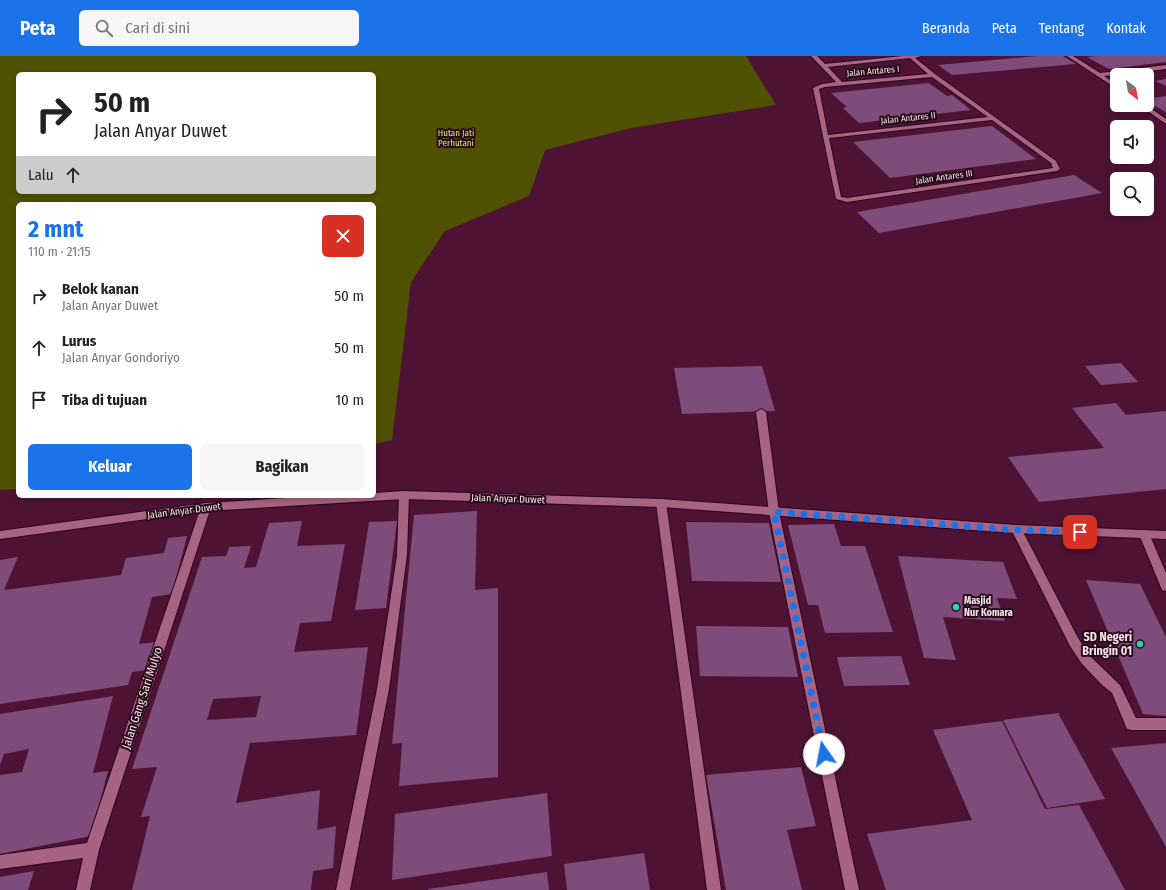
<!DOCTYPE html>
<html lang="id">
<meta charset="utf-8">
<style>
body{margin:0;font-family:"Fira Sans Condensed",sans-serif;background:#f6f6f6;color:#222;height:100vh;display:flex;flex-direction:column;font-size:15px;white-space:nowrap}
*{box-sizing:border-box;margin:0}
p{font-size:13px;color:#767676}
.icon{flex:none;width:22px;height:22px;fill:none;stroke:currentColor;stroke-width:2;stroke-linecap:round;stroke-linejoin:round}
.map{position:relative;flex:1;overflow:hidden}
.side{position:absolute;left:16px;top:146px;width:360px;height:296px;display:flex;flex-direction:column;background:#fff;border-radius:6px;box-shadow:0 2px 6px #0003}
.side>*{flex:none}
.hud{position:absolute;left:16px;top:16px;width:360px;height:122px;border-radius:6px;box-shadow:0 2px 6px #0003;background:#fff;color:#222;overflow:hidden}
.needle{width:26px;rotate:149deg}
.buttons{position:absolute;left:1110px;top:12px;display:grid;gap:8px}
.buttons a{display:grid;place-items:center;width:44px;height:44px;border-radius:6px;background:#fff;box-shadow:0 2px 6px #0003;font-size:20px}
.pin{position:absolute;display:grid;place-items:center;width:34px;height:34px;color:#fff;margin:-17px;border-radius:8px;box-shadow:0 2px 6px #0006}
.me{position:absolute;width:44px;margin:-22px;rotate:348deg;stroke-linejoin:round;filter:drop-shadow(0 0 3px #0008)}
.turn{display:flex;align-items:center;gap:14px;height:84px;padding:0 12px;font-size:18px}
.turn .icon{width:52px;height:52px;stroke-width:2.5}
.turn b{display:block;font-size:28px;line-height:34px}
.then{display:flex;align-items:center;height:38px;padding:0 12px;background:#0003;gap:8px;font-size:15px}
.round{display:grid;place-items:center;flex:none;width:42px;height:42px;border-radius:6px;background:#f6f6f6}
.head{display:flex;align-items:center;justify-content:space-between;height:68px;padding:0 12px}
h1{font-size:24px;font-weight:700;line-height:30px;color:#1a73e8}
.cta{display:flex;gap:8px;margin-top:auto;padding:8px 12px}
.cta a{flex:1;height:46px;border-radius:6px;background:#1a73e8;color:#fff;font-size:16px;font-weight:700;line-height:46px;text-align:center}
.cta a+a{background:#f6f6f6;color:#222}
ul{padding:0;list-style:none}
li{display:flex;align-items:center;gap:12px;height:52px;padding:0 12px}
li div{flex:1}
li b{display:block;font-size:15px}
li em{font-style:normal}
header{display:flex;align-items:center;gap:24px;box-sizing:border-box;height:56px;padding:0 20px;background:#1a73e8;color:#fff}
header strong{font-size:19px}
nav{display:flex;gap:22px;margin-inline-start:auto;font-size:14px}
.search{width:280px;height:36px;background:#f6f6f6;display:flex;align-items:center;gap:10px;box-sizing:border-box;padding:0 14px;border-radius:6px;color:#767676;font-size:15px}
.map>svg:first-child{display:block}
.green{fill:#505001;fill-rule:evenodd}
.building{fill:#7f4b7a;fill-rule:evenodd}
.lines{fill:none;stroke-linecap:round;stroke-linejoin:round}
.lane-casing{stroke:#2c021a;stroke-width:2}
.street-casing{stroke:#2c021a;stroke-width:2}
.secondary-casing{stroke:#2c021a;stroke-width:2}
.lane{fill:#a66383;fill-rule:evenodd}
.street{fill:#a66383;fill-rule:evenodd}
.secondary{fill:#a66383;fill-rule:evenodd}
.route{stroke:#1a73e8;stroke-width:7;stroke-dasharray:0 12.6}
.poi-dot{fill:#30d4aa;stroke:#250b19;stroke-width:1.5}
.labels{text-anchor:middle;dominant-baseline:central;stroke-width:4;stroke-linejoin:round;paint-order:stroke}
.far-street-label{font-size:9px;fill:#fae3ed;stroke:#250b19}
.far-park-label{font-size:9px;fill:#e2e55a;stroke:#250b19}
.street-label{font-size:10px;fill:#fae3ed;stroke:#250b19}
.poi-label{font-size:10px;font-weight:bold;fill:#fae3ed;stroke:#250b19;text-anchor:start}
.near-poi-label{font-size:12px;font-weight:bold;fill:#fae3ed;stroke:#250b19;text-anchor:end}
.near-street-label{font-size:12px;fill:#fae3ed;stroke:#250b19}
</style>
<header>
<strong>Peta</strong>
<div class="search"><svg class="icon" aria-label="search" viewBox="0 0 24 24"><circle cx="10" cy="10" r="6"/><path d="M15 15l6 6"/></svg>Cari di sini</div>
<nav><a>Beranda</a><a>Peta</a><a>Tentang</a><a>Kontak</a></nav>
</header>
<div class="map">
<svg width="1166" height="834" viewBox="0 0 1166 834">
<rect width="100%" height="100%" fill="#4e1334"/>
<path class="green" d="M 0,0 L 746,0 L 776,49 L 631,72 L 545,94 L 529,140 L 445,175 L 411,226 L 392,384 L 374,388 L 374,148 L 18,148 L 18,433 L 0,434 ZM 18,18 L 374,18 L 374,136 L 18,136 Z"/>
<g class="building">
<path d="M 1037,0 L 1063,0 L 1076,8 L 952,19 L 938,9 Z"/>
<path d="M 1098,0 L 1166,0 L 1166,6 L 1109,13 L 1087,1 Z"/>
<path d="M 1166,23 L 1166,30 L 1155,25 Z"/>
<path d="M 929,27 L 947,40 L 952,39 L 971,54 L 859,67 L 843,52 L 847,51 L 831,37 Z"/>
<path d="M 1166,40 L 1166,56 L 1147,46 L 1147,43 Z"/>
<path d="M 992,70 L 1036,103 L 890,122 L 853,86 Z"/>
<path d="M 1074,119 L 1102,137 L 879,177 L 857,156 Z"/>
<path d="M 1121,307 L 1138,326 L 1101,329 L 1085,310 Z"/>
<path d="M 762,310 L 775,355 L 682,358 L 674,312 Z"/>
<path d="M 1116,347 L 1126,359 L 1165,355 L 1166,357 L 1166,433 L 1039,446 L 1008,401 L 1104,392 L 1072,352 Z"/>
<path d="M 477,455 L 475,534 L 498,532 L 498,721 L 399,730 L 402,687 L 392,688 L 414,459 Z"/>
<path d="M 302,465 L 297,490 L 345,488 L 331,565 L 300,567 L 294,596 L 368,591 L 356,679 L 250,687 L 236,747 L 320,734 L 317,774 L 336,770 L 333,812 L 313,815 L 311,834 L 132,834 L 150,760 L 141,761 L 157,711 L 132,713 L 202,501 L 226,500 L 229,491 L 251,490 L 244,512 L 256,511 L 269,467 ZM 261,640 L 256,661 L 207,664 L 213,643 Z"/>
<path d="M 397,465 L 386,552 L 355,554 L 369,466 Z"/>
<path d="M 686,466 L 769,467 L 781,526 L 692,525 Z"/>
<path d="M 834,468 L 841,490 L 865,490 L 893,576 L 825,577 L 818,549 L 808,549 L 788,469 Z"/>
<path d="M 187,480 L 172,538 L 152,541 L 139,588 L 156,586 L 149,614 L 132,616 L 128,629 L 0,648 L 0,504 L 18,501 L 4,534 L 121,519 L 126,502 L 164,497 L 168,482 Z"/>
<path d="M 898,500 L 1003,506 L 1017,543 L 997,542 L 1005,565 L 943,561 L 956,604 L 924,602 Z"/>
<path d="M 1086,524 L 1140,528 L 1166,581 L 1166,660 L 1143,658 Z"/>
<path d="M 696,570 L 788,571 L 798,621 L 700,620 Z"/>
<path d="M 901,600 L 910,629 L 844,630 L 837,601 Z"/>
<path d="M 113,640 L 93,717 L 108,715 L 91,780 L 0,798 L 0,719 L 22,716 L 29,693 L 4,698 L 0,709 L 0,658 Z"/>
<path d="M 1058,657 L 1105,743 L 1047,752 L 1003,664 Z"/>
<path d="M 1002,665 L 1045,753 L 1079,749 L 1125,834 L 886,834 L 867,778 L 972,764 L 933,674 Z"/>
<path d="M 1166,687 L 1166,791 L 1111,692 Z"/>
<path d="M 801,711 L 816,770 L 787,774 L 802,834 L 726,834 L 706,719 Z"/>
<path d="M 547,737 L 552,800 L 392,824 L 395,758 Z"/>
<path d="M 644,797 L 650,834 L 567,834 L 564,808 Z"/>
<path d="M 34,815 L 28,834 L 0,834 L 0,821 Z"/>
<path d="M 547,816 L 549,834 L 428,834 L 428,833 Z"/>
</g>
<g class="lines">
<defs>
<g id="lane">
<path d="M 761,353 L 766,356 L 779,456 L 778,459 L 774,460 L 770,459 L 769,456 L 756,356 Z"/>
<path d="M 1144,474 L 1148,475 L 1166,517 L 1166,535 L 1162,534 L 1139,478 L 1140,475 Z"/>
</g>
<g id="street">
<path d="M 811,0 L 817,0 L 825,8 L 903,0 L 921,0 L 915,2 L 935,18 L 1056,105 L 1060,113 L 1057,115 L 847,146 L 836,143 L 813,32 L 822,28 L 836,26 ZM 910,2 L 928,18 L 842,26 L 828,11 ZM 932,21 L 988,61 L 828,79 L 819,33 L 825,31 ZM 992,64 L 1051,107 L 1053,112 L 847,142 L 841,141 L 829,82 Z"/>
<path d="M 1067,0 L 1073,0 L 1100,17 L 1166,9 L 1166,13 L 1104,20 L 1117,29 L 1117,33 Z"/>
<path d="M 1139,49 L 1146,49 L 1166,63 L 1166,68 Z"/>
<path d="M 404,435 L 408,436 L 409,439 L 407,499 L 389,633 L 350,834 L 336,834 L 377,633 L 397,499 L 399,439 L 400,436 Z"/>
<path d="M 661,443 L 665,444 L 666,447 L 721,834 L 707,834 L 656,447 L 657,444 Z"/>
<path d="M 206,447 L 210,448 L 211,451 L 99,794 L 90,834 L 76,834 L 83,802 L 0,813 L 0,799 L 87,787 L 201,451 L 202,448 Z"/>
<path d="M 774,452 L 778,453 L 779,456 L 859,834 L 845,834 L 769,456 L 770,453 Z"/>
<path d="M 1016,469 L 1020,470 L 1078,582 L 1090,600 L 1120,629 L 1136,662 L 1166,662 L 1166,674 L 1132,674 L 1127,673 L 1112,637 L 1102,629 L 1082,608 L 1070,590 L 1011,473 L 1012,470 Z"/>
</g>
<path id="secondary" d="M 404,435 L 661,443 L 1016,469 L 1166,475 L 1166,483 L 1016,477 L 661,451 L 404,443 L 206,455 L 0,483 L 0,475 L 206,447 L 319,440 L 374,440 L 374,437 Z"/>
</defs>
<use href="#lane" class="lane-casing"/>
<use href="#street" class="street-casing"/>
<use href="#secondary" class="secondary-casing"/>
<use href="#lane" class="lane"/>
<use href="#street" class="street"/>
<use href="#secondary" class="secondary"/>
</g>
<g class="lines">
<path class="route" d="M 824,698 L 774,456 L 1016,474 L 1080,476"/>
</g>
<g class="poi-dot">
<circle cx="956" cy="551" r="4"/>
<circle cx="1140" cy="588" r="4"/>
</g>
<g class="labels">
<g class="far-street-label">
<text transform="translate(873 15) rotate(-5)">Jalan Antares I</text>
<text transform="translate(908 62) rotate(-6)">Jalan Antares II</text>
<text transform="translate(944 121) rotate(-8)">Jalan Antares III</text>
</g>
<g class="far-park-label">
<text x="456" y="77">Hutan Jati<tspan x="456" dy="10">Perhutani</tspan></text>
</g>
<g class="street-label">
<text transform="translate(508 443) rotate(2)">Jalan Anyar Duwet</text>
<text transform="translate(184 455) rotate(-7)">Jalan Anyar Duwet</text>
</g>
<g class="poi-label">
<text x="964" y="545">Masjid<tspan x="964" dy="12">Nur Komara</tspan></text>
</g>
<g class="near-poi-label">
<text x="1132" y="581">SD Negeri<tspan x="1132" dy="14">Bringin 01</tspan></text>
</g>
<g class="near-street-label">
<text transform="translate(142 642) rotate(-72)">Jalan Gang Sari Mulyo</text>
</g>
</g>
</svg>
<div class="buttons">
<a><svg class="needle" viewBox="-14 -14 28 28"><path d="M0-13l5 13h-10z" fill="#e53935"/><path d="M0 13l5-13h-10z" fill="#767676"/></svg></a>
<a><svg class="icon" aria-label="sound" viewBox="0 0 24 24"><path d="M4 9h4l5-4v14l-5-4H4zM17 9q2 3 0 6"/></svg></a>
<a><svg class="icon" aria-label="search" viewBox="0 0 24 24"><circle cx="10" cy="10" r="6"/><path d="M15 15l6 6"/></svg></a>
</div>
<div class="pin" style="left:1080px;top:476px;background:#d93025"><svg class="icon" aria-label="arrive" viewBox="0 0 24 24"><path d="M6 21V4h12l-3 4 3 4H6"/></svg></div>
<svg class="me" style="left:824px;top:698px" viewBox="-20 -20 40 40"><circle r="19" fill="#fff"/><path d="M0-13L10 11 0 6-10 11z" fill="#1a73e8"/></svg>
<div class="hud">
<div class="turn"><svg class="icon" aria-label="right" viewBox="0 0 24 24"><path d="M7 20v-9h11M14 6l5 5-5 5"/></svg><div><b>50 m</b>Jalan Anyar Duwet</div></div>
<div class="then">Lalu<svg class="icon" aria-label="ahead" viewBox="0 0 24 24"><path d="M12 20V5M6 11l6-6 6 6"/></svg></div>
</div>
<section class="side">
<div class="head"><div><h1>2 mnt</h1><p>110 m · 21:15</p></div><a class="round" style="background:#d93025;color:#fff"><svg class="icon" aria-label="close" viewBox="0 0 24 24"><path d="M6 6l12 12M18 6L6 18"/></svg></a></div>
<ul>
<li><svg class="icon" aria-label="right" viewBox="0 0 24 24"><path d="M7 20v-9h11M14 6l5 5-5 5"/></svg><div><b>Belok kanan</b><p>Jalan Anyar Duwet</p></div><em>50 m</em></li>
<li><svg class="icon" aria-label="ahead" viewBox="0 0 24 24"><path d="M12 20V5M6 11l6-6 6 6"/></svg><div><b>Lurus</b><p>Jalan Anyar Gondoriyo</p></div><em>50 m</em></li>
<li><svg class="icon" aria-label="arrive" viewBox="0 0 24 24"><path d="M6 21V4h12l-3 4 3 4H6"/></svg><div><b>Tiba di tujuan</b></div><em>10 m</em></li>
</ul>
<div class="cta"><a>Keluar</a><a>Bagikan</a></div>
</section>
</div>
